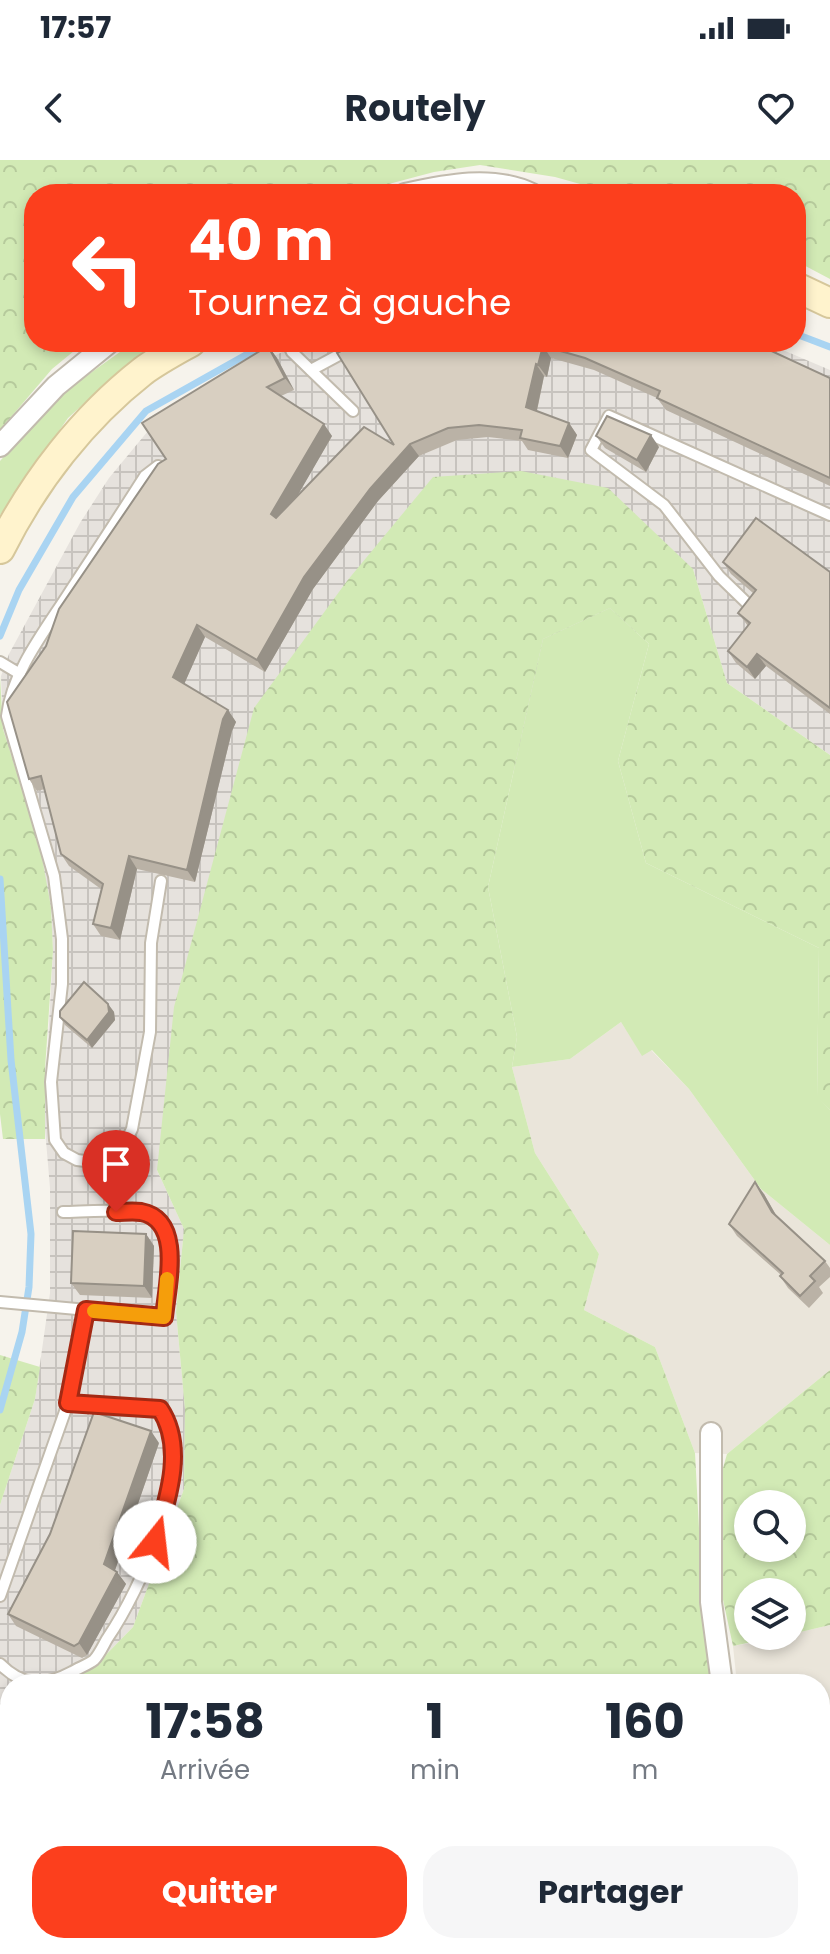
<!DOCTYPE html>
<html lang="fr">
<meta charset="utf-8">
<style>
body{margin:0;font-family:Poppins,sans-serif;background:#f6f6f7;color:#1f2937;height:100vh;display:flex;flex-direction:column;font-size:30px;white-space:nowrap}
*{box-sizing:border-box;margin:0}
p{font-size:26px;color:#747a83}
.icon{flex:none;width:44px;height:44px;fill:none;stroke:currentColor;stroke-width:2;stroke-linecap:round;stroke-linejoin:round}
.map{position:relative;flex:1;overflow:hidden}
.panel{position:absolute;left:0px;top:1514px;width:830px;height:280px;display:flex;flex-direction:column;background:#fff;border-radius:32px 32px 0 0;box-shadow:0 4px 12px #0003}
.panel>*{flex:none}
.banner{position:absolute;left:24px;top:24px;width:782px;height:168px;border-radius:32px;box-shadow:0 4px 12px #0003;background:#fc3f1d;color:#fff;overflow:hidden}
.tools{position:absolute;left:734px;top:1330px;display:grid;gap:16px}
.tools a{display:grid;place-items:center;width:72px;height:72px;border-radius:50%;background:#fff;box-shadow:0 4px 12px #0003;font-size:40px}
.pin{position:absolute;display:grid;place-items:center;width:68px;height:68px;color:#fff;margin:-82px -34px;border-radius:50% 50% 50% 0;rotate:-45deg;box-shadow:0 0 8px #0007}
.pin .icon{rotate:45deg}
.me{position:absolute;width:88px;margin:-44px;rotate:16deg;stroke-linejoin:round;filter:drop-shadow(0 0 6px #0008)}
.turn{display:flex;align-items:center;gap:28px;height:168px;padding:0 32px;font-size:36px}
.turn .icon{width:104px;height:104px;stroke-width:2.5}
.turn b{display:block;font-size:56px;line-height:68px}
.eta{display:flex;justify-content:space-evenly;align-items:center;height:136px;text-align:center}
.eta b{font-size:48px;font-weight:700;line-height:56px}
.cta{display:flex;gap:16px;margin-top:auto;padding:16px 32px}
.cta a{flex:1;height:92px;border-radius:32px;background:#fc3f1d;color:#fff;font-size:32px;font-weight:700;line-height:92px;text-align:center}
.cta a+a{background:#f6f6f7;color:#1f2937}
.status{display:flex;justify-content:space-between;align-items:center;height:56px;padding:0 40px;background:#fff;direction:ltr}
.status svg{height:22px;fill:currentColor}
header{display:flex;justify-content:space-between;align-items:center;height:104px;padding:0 32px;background:#fff;font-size:36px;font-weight:700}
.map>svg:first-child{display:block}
.residential{fill:#eae5da}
.industrial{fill:url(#industrial-grid)}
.grass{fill:#d2eab5}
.forest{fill:url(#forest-crowns);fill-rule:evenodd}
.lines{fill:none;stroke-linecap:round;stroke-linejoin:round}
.stream{stroke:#a9d4f2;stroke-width:7}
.lane-casing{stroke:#c2bbae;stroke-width:14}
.street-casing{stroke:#c2bbae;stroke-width:24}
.secondary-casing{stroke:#d6c79b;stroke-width:32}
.lane{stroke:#fff;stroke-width:10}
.street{stroke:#fff;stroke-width:20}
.secondary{stroke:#fff3cd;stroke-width:28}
.wall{fill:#bab2a6}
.shaded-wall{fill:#979187}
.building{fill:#d8cfc1;stroke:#979187;stroke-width:2}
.route-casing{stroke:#a42913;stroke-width:20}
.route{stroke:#fc3f1d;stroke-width:14}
.slow{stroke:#f59e0b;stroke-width:14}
</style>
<div class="status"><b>17:57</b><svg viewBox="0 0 49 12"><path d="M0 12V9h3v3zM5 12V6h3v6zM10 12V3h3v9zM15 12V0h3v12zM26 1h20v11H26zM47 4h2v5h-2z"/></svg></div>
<header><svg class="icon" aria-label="back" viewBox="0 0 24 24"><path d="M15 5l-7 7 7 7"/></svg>Routely<svg class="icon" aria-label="heart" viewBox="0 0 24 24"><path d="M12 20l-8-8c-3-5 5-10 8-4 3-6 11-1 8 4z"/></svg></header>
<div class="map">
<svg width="830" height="1794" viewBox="0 0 830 1794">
<defs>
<pattern id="industrial-grid" width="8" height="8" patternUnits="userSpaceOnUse" patternTransform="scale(2)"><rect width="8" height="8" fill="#e6e2dd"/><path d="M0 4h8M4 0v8" fill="none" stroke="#c7c3be"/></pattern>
<pattern id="forest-crowns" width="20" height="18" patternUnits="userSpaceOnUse" patternTransform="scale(2)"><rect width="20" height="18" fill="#d2eab5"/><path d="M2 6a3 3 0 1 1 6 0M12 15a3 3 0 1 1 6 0" fill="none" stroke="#b6ca9c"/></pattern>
</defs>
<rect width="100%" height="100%" fill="#f6f3ec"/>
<g class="residential">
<path d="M 621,862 L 642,895 L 651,890 L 689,929 L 761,1029 L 830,1085 L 830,1210 L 727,1294 L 695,1293 L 655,1187 L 584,1150 L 599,1094 L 535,993 L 512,907 L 570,899 Z"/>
<path d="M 830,1465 L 830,1690 L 820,1704 L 820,1524 L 737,1524 L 733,1486 L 792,1476 L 792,1474 Z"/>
</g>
<path class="industrial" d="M 304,182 L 764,182 L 830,210 L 830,595 L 727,523 L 693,409 L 157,1010 L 184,1069 L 176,1152 L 185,1249 L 184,1329 L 133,1467 L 95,1506 L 65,1524 L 10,1524 L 10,1556 L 0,1562 L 0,1345 L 35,1239 L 50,1133 L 50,1028 L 44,957 L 53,791 L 51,747 L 3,569 L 1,516 L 9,494 L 80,363 L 109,318 L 148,271 L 248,208 Z"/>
<g class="grass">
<path d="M 134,182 L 169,182 L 112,218 L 68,258 L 0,355 L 0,301 L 61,234 Z"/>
<path d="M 610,448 L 649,484 L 618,601 L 646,703 L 819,788 L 817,936 L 830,950 L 830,1085 L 761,1029 L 689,929 L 652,890 L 642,896 L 621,862 L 570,899 L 512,907 L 517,877 L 488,727 L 543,479 Z"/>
</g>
<g class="forest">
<path d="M 0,0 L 830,0 L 830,119 L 796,101 L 796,34 L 616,34 L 555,17 L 480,5 L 434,12 L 351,34 L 34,34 L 34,182 L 85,182 L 52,209 L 0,270 Z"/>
<path d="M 521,311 L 608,328 L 693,409 L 727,523 L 830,595 L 830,950 L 817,937 L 819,788 L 646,703 L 618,601 L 649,484 L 610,448 L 543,479 L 488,727 L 517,877 L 512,907 L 535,993 L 599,1094 L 584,1150 L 655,1187 L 695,1293 L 704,1462 L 712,1524 L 65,1524 L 95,1506 L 133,1467 L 184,1329 L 185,1249 L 176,1152 L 184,1069 L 157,1010 L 174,847 L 254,548 L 347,421 L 433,317 Z"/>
<path d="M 0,516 L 3,569 L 40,687 L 51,747 L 53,791 L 45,909 L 45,979 L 3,979 L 0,954 Z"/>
<path d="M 0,1195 L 40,1207 L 35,1239 L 0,1345 Z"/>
<path d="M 830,1210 L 830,1465 L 792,1474 L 792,1432 L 748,1432 L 748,1476 L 781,1476 L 733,1486 L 722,1435 L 723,1308 L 727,1294 ZM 748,1344 L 792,1344 L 792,1388 L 748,1388 Z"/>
<path d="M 10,1556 L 10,1784 L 806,1784 L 815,1794 L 0,1794 L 0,1562 Z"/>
<path d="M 830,1690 L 830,1778 L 820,1766 L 820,1704 Z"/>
</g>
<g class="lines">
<g class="stream">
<path d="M 796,174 L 830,187"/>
<path d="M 0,476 L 19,430 L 73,337 L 146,251 L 269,182"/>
<path d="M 0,719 L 11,900 L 31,1074 L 29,1127 L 22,1172 L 0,1250"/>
</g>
<defs>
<g id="lane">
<path d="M 287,182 L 292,192 L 353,251"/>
<path d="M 311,210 L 363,182"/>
<path d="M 158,306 L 145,316 C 121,354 96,392 71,430 C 47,468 12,511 7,556 L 54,716 L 62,779 L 62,824 L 51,922 L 55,980 L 64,993 L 77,1000 L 93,1002 L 107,998 L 124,985 L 132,969 L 150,872 L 151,783 L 161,721"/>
<path d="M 752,448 L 719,416 L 664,345 L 591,290 L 609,256 L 830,355"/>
<path d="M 0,502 L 20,514"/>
<path d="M 0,1142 L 164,1157 C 166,1135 174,1095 168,1074 C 158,1042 90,1052 63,1052"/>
<path d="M 0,1436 L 68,1243 L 86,1150"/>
<path d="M 0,1504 C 23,1527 44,1527 72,1512 C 78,1508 88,1505 94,1500 C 99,1495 103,1486 107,1479 C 141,1429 198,1306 160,1249 L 68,1243"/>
</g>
<g id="street">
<path d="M 405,34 C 446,25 493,15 532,34"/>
<path d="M 0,286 L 56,226 L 110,182"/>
<path d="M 711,1273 L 711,1442 L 722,1524"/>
<path d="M 818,1784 L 827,1794"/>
</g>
<g id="secondary">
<path d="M 796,127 L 830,143"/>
<path d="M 0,389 C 34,321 83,258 143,211 C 158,200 175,191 191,182"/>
</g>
</defs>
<use href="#lane" class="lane-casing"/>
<use href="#street" class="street-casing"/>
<use href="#secondary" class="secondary-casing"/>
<use href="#lane" class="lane"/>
<use href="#street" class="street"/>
<use href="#secondary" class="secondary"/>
</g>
<g class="wall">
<path d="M 358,182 L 752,182 L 830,218 L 830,326 L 666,250 L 657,238 L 594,210 L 551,198 L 547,217 L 544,216 L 537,251 L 569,263 L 577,275 L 568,298 L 528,290 L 522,281 L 488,277 L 457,280 L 419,296 L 378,341 L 313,429 L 265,512 L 205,477 L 184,524 L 228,550 L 236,562 L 232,571 L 195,722 L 137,709 L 120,780 L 101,776 L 93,764 L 101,729 L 69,706 L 61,694 L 45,629 L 37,631 L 29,619 L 46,486 L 166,299 L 268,186 L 277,198 L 294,230 L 281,236 L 332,276 L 297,336 L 394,285 Z"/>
<path d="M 596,276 L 659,287 L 646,312 L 605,288 Z"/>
<path d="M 723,402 L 830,412 L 830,554 L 766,506 L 755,519 L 736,503 L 728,491 L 748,466 L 738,453 L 753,433 L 731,414 Z"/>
<path d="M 108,844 L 114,852 L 115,860 L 92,888 L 65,865 L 60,857 Z"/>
<path d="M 764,1034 L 776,1055 L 825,1101 L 830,1108 L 830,1117 L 819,1127 L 823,1133 L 809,1148 L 788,1128 L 780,1116 L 781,1115 L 737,1076 L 729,1064 Z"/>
<path d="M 146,1074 L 154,1086 L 152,1138 L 80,1135 L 71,1123 Z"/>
<path d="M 159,1283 L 115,1410 L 126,1424 L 87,1495 L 82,1498 L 16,1466 L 8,1454 Z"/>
</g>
<g class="shaded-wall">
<path d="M 268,186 L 277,198 L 294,230 L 285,218 Z"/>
<path d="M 543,186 L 551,198 L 547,217 L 538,205 Z"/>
<path d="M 536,204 L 544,216 L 535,259 L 526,247 Z"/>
<path d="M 569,263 L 577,275 L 568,298 L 560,286 Z"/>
<path d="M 324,264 L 332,276 L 280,366 L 271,354 Z"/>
<path d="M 651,275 L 659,287 L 646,312 L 637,300 Z"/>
<path d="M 410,284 L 419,296 L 378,341 L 313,429 L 265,512 L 257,500 L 304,417 L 370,329 Z"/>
<path d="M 197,465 L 205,477 L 182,529 L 173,517 Z"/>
<path d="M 757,494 L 766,506 L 755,519 L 747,507 Z"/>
<path d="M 228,550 L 236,562 L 232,571 L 195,722 L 187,710 L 223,559 Z"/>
<path d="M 129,696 L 137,709 L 120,780 L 111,768 Z"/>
<path d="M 108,844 L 114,852 L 115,860 L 92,888 L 87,880 Z"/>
<path d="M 755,1022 L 764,1034 L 781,1064 L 772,1052 Z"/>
<path d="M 146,1074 L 154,1086 L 152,1138 L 144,1126 Z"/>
<path d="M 151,1271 L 159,1283 L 113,1416 L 104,1404 Z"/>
<path d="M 117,1412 L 126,1424 L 87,1495 L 79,1483 Z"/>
</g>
<g class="building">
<path d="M 358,182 L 752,182 L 830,218 L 830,318 L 657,238 L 660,231 L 585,198 L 543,186 L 538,205 L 536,204 L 526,247 L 569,263 L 560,286 L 520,278 L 522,270 L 479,265 L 448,268 L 410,284 L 370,329 L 304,417 L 257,500 L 197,465 L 173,517 L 228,550 L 223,559 L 187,710 L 129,696 L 111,768 L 93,764 L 103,724 L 61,694 L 41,616 L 29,619 L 7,542 L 46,486 L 59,449 L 158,304 L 166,299 L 142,263 L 268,186 L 285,218 L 267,227 L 324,264 L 271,354 L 276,358 L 364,267 L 394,285 L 337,193 Z"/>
<path d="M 607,256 L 651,275 L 637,300 L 596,276 Z"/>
<path d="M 756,358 L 830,412 L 830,548 L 757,494 L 747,507 L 728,491 L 750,463 L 738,453 L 756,430 L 723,402 Z"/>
<path d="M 84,822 L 108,844 L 109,852 L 87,880 L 60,857 L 60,851 Z"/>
<path d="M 755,1022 L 772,1052 L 825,1101 L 810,1116 L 815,1121 L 800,1136 L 780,1116 L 783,1113 L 729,1064 Z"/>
<path d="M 73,1071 L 146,1074 L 144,1126 L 71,1123 Z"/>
<path d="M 94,1252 L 151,1271 L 104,1404 L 117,1412 L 79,1483 L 74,1486 L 8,1454 L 50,1374 Z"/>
</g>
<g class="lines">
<defs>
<path id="route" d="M 116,1052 C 124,1052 133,1051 141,1052 C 184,1060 167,1126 164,1157 L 86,1150 L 68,1243 L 160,1249 C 186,1288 167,1341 155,1382"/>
</defs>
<use href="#route" class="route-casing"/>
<use href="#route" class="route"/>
<path class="slow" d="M 94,1151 L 164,1157 L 167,1119"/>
</g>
</svg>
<div class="tools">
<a><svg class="icon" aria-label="search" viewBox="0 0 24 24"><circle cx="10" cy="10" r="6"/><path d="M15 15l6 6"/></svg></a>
<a><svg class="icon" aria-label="layers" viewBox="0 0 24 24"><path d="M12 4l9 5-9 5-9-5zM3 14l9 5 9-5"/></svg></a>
</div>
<div class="pin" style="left:116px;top:1052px;background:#d93025"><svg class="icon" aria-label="arrive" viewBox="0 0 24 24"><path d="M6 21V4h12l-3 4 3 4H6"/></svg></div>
<svg class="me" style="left:155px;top:1382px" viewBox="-20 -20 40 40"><circle r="19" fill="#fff"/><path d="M0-13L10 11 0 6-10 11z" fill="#fc3f1d"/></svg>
<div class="banner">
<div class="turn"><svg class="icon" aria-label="left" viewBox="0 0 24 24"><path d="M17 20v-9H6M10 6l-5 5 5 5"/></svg><div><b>40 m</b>Tournez à gauche</div></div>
</div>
<section class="panel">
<div class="eta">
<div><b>17:58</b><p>Arrivée</p></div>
<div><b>1</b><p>min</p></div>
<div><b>160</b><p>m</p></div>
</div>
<div class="cta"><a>Quitter</a><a>Partager</a></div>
</section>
</div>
